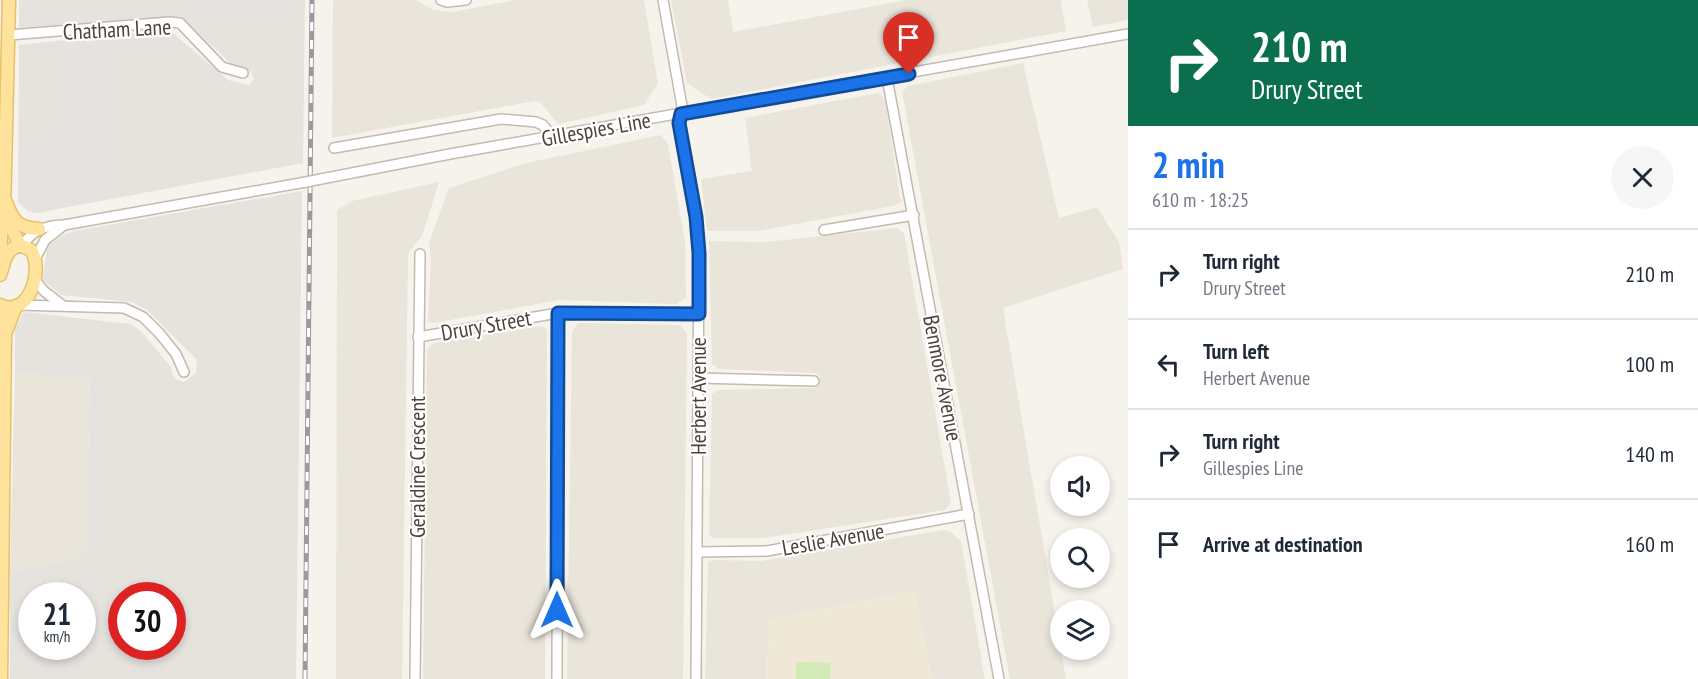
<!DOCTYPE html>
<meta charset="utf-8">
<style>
body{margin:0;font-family:"PT Sans Narrow",sans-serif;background:#f6f6f7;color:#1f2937;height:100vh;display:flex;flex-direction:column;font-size:22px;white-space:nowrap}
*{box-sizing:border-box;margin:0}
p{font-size:20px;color:#747a83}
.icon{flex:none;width:33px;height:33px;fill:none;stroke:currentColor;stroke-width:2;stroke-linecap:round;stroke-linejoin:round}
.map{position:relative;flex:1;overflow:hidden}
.side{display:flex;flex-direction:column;background:#fff;width:570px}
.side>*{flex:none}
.top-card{background:#0b6e4f;color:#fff;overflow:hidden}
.controls{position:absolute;left:1050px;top:456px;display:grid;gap:12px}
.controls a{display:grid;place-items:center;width:60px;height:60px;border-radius:50%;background:#fff;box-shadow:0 3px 9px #0003;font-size:30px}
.speed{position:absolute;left:18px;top:582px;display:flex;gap:12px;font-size:30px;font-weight:700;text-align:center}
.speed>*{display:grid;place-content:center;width:78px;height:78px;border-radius:50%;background:#fff;box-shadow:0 3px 9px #0003;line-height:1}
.speed small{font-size:15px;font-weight:400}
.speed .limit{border:9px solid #d22;background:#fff;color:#111}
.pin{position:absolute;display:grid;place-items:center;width:51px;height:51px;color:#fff;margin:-62px -26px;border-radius:50% 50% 50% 0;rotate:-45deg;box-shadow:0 0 6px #0007}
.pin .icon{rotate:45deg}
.me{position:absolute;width:66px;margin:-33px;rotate:0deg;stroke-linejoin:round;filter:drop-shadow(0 0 4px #0008)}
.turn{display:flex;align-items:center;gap:21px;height:126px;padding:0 24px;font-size:27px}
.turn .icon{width:78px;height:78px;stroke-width:2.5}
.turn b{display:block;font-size:42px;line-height:51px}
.round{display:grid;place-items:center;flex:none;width:63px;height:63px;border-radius:32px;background:#f6f6f7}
.overview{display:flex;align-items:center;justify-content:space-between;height:102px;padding:0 24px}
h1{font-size:36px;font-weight:800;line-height:45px;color:#1a73e8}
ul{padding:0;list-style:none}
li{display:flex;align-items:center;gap:18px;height:90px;padding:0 24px;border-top:2px solid #e0e1e3}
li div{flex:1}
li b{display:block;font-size:22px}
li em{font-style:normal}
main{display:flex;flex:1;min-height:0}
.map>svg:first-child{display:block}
.residential{fill:#eae5da}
.industrial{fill:#e6e2dd;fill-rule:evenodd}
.education{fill:#efe8d6}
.green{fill:#d2eab5}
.parking{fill:#e5e3e0}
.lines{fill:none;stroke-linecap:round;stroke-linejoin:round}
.minor-casing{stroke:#c2bbae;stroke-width:12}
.major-casing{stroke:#e6c16a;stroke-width:15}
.minor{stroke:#fff;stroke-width:9}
.major{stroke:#ffe39c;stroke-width:12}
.rail-casing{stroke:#9a9a9a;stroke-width:5}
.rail{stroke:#fff;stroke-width:3;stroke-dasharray:9;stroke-linecap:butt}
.minor-bridge-casing{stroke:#c2bbae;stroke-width:12;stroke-linecap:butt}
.minor-bridge{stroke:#fff;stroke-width:9}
.route-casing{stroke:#114b97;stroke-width:15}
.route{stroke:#1a73e8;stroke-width:10}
.labels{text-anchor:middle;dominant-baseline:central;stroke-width:4.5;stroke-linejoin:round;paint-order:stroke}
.street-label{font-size:22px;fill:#4b4439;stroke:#fff}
</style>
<main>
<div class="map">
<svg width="1128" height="679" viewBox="0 0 1128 679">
<rect width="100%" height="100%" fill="#f6f3ec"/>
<g class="residential">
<path d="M 333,0 L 416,0 L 433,10 L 453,12 L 515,0 L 644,0 L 658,83 L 644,105 L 558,124 L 540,102 L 535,101 L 332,138 Z"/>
<path d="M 671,0 L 728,0 L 733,32 L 906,0 L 1061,0 L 1066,31 L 711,99 L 687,83 Z"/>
<path d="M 1087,0 L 1128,0 L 1128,20 L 1093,27 Z"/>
<path d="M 1023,63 L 1059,218 L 1097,207 L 1119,242 L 1123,269 L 1003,308 L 1066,679 L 1010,679 L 902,92 L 908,86 Z"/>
<path d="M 878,93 L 885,99 L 901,202 L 893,206 L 758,231 L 707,231 L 701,179 L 752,171 L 745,118 Z"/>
<path d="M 661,135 L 668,144 L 685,242 L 686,297 L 677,304 L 559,300 L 434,323 L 428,322 L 431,260 L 429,242 L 449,188 L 526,163 Z"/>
<path d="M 439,182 L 422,236 L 409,252 L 408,258 L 402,679 L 336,679 L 337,210 L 352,201 Z"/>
<path d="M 897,228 L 904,233 L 951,503 L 945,510 L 764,538 L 712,538 L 709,534 L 712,394 L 718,390 L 813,388 L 820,385 L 820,376 L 815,373 L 719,369 L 712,364 L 709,241 L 766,242 Z"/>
<path d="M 578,323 L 680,325 L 687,334 L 683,679 L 567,679 L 572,332 Z"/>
<path d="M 542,326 L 547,330 L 545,679 L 423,679 L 427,350 L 433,343 Z"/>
<path d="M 15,373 L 90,373 L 86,556 L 10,573 Z"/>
<path d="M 944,530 L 951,532 L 961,541 L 985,679 L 932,679 L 915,591 L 770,619 L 766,679 L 705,679 L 708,563 L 713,560 L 761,561 Z"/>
</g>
<g class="industrial">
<path d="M 19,0 L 305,0 L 303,163 L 37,213 L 28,211 L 18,202 L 19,45 L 168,29 L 228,80 L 249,85 L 254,79 L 251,72 L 232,65 L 182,17 L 175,16 L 19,28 Z"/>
<path d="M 302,191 L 296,679 L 10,679 L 10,573 L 86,556 L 90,374 L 15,373 L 15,329 L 24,312 L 130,324 L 141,331 L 170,366 L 175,379 L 184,382 L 196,373 L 197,360 L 147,310 L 132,302 L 61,295 L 43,280 L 47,246 L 61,236 L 74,231 ZM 32,596 L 82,596 L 82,646 L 32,646 ZM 122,596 L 172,596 L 172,646 L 122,646 Z"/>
</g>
<path class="education" d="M 915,591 L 932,679 L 766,679 L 770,619 Z"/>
<path class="green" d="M 800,662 L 831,663 L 830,679 L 796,679 L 796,663 Z"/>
<g class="parking">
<path d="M 194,0 L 291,0 L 196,12 Z"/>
<path d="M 67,58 L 105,58 L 104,196 L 25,206 L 25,145 L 66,143 Z"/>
</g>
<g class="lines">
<defs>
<g id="minor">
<path d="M 441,0 L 447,2 L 466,0"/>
<path d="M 663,0 L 682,106 L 679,123 L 696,217 L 699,253 L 696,679"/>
<path d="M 9,35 L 170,22 L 180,23 L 222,67 L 243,73"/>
<path d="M 887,78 L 999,679"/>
<path d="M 334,148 L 501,119 L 536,122 L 543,125 L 552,136"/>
<path d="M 321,179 L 450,154 L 1128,34"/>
<path d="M 824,230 L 914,215"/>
<path d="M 22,246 C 32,230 46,225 64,225 L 306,182"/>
<path d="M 35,259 L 45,240 L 64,225"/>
<path d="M 35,280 L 44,291 L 62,305"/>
<path d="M 19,305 L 124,308 L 143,317 L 160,334 L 176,354 L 184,372"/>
<path d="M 418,337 L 558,313 L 699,314"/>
<path d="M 699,378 L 814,381"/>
<path d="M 697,552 L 767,551 L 969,514"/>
<path d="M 415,679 L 420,254"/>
<path d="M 557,679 L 558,313"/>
</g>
<g id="major">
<path d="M 6,202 C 13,221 18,228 39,229"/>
<path d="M 6,217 L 20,245"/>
<path d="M 3,266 C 0,249 0,230 4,213 L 9,0"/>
<path d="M 0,275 C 5,262 4,250 20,245 L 31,250 C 44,270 29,319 0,305"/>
<path d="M 0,312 L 1,326 L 5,334 L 1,679"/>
<path d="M 5,334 L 16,306"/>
</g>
</defs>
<use href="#minor" class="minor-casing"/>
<use href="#major" class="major-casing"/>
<use href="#minor" class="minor"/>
<use href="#major" class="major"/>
<defs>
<path id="rail" d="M 305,679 L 312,0"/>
</defs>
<use href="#rail" class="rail-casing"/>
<use href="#rail" class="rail"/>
<defs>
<path id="minor-bridge" d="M 306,182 L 321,179"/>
</defs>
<use href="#minor-bridge" class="minor-bridge-casing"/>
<use href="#minor-bridge" class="minor-bridge"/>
</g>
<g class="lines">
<defs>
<path id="route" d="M 557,610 L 558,313 L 699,314 L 699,253 L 696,217 L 679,123 L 681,114 L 909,74"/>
</defs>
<use href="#route" class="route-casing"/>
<use href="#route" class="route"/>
</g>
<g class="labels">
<g class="street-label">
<text transform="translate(117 29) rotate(-3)">Chatham Lane</text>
<text transform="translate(596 129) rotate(-10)">Gillespies Line</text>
<text transform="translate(486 325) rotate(-10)">Drury Street</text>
<text transform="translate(943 378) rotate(79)">Benmore Avenue</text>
<text transform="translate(698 396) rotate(-90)">Herbert Avenue</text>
<text transform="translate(417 467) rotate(-90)">Geraldine Crescent</text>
<text transform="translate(833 539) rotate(-10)">Leslie Avenue</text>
</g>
</g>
</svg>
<div class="controls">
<a><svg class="icon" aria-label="sound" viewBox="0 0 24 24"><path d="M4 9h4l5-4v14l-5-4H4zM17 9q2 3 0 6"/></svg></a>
<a><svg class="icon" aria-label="search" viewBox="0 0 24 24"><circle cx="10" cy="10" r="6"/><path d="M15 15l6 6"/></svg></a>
<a><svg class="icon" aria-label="layers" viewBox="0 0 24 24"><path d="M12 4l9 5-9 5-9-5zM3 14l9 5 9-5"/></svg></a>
</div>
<div class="speed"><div>21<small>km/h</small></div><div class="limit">30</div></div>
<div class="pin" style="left:909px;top:74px;background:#d93025"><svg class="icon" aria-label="arrive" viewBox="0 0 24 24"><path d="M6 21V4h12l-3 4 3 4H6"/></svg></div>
<svg class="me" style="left:557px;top:610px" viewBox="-20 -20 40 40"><path d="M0-17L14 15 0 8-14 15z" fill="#1a73e8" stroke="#fff" stroke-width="4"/></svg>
</div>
<section class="side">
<div class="top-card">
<div class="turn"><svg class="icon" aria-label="right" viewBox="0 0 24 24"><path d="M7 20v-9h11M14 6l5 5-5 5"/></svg><div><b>210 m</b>Drury Street</div></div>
</div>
<div class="overview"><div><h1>2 min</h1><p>610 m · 18:25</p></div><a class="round"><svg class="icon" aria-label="close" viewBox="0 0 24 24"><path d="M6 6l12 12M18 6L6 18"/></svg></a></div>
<ul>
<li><svg class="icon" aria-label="right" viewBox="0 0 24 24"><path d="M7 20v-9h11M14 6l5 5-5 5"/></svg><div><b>Turn right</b><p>Drury Street</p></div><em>210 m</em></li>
<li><svg class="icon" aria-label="left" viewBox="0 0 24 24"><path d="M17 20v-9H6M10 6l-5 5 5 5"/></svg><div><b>Turn left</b><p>Herbert Avenue</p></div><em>100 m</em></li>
<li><svg class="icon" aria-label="right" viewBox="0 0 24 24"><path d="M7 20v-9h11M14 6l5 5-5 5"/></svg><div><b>Turn right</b><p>Gillespies Line</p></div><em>140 m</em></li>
<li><svg class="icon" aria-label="arrive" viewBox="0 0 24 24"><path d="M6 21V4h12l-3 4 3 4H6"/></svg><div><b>Arrive at destination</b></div><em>160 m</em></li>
</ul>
</section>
</main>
